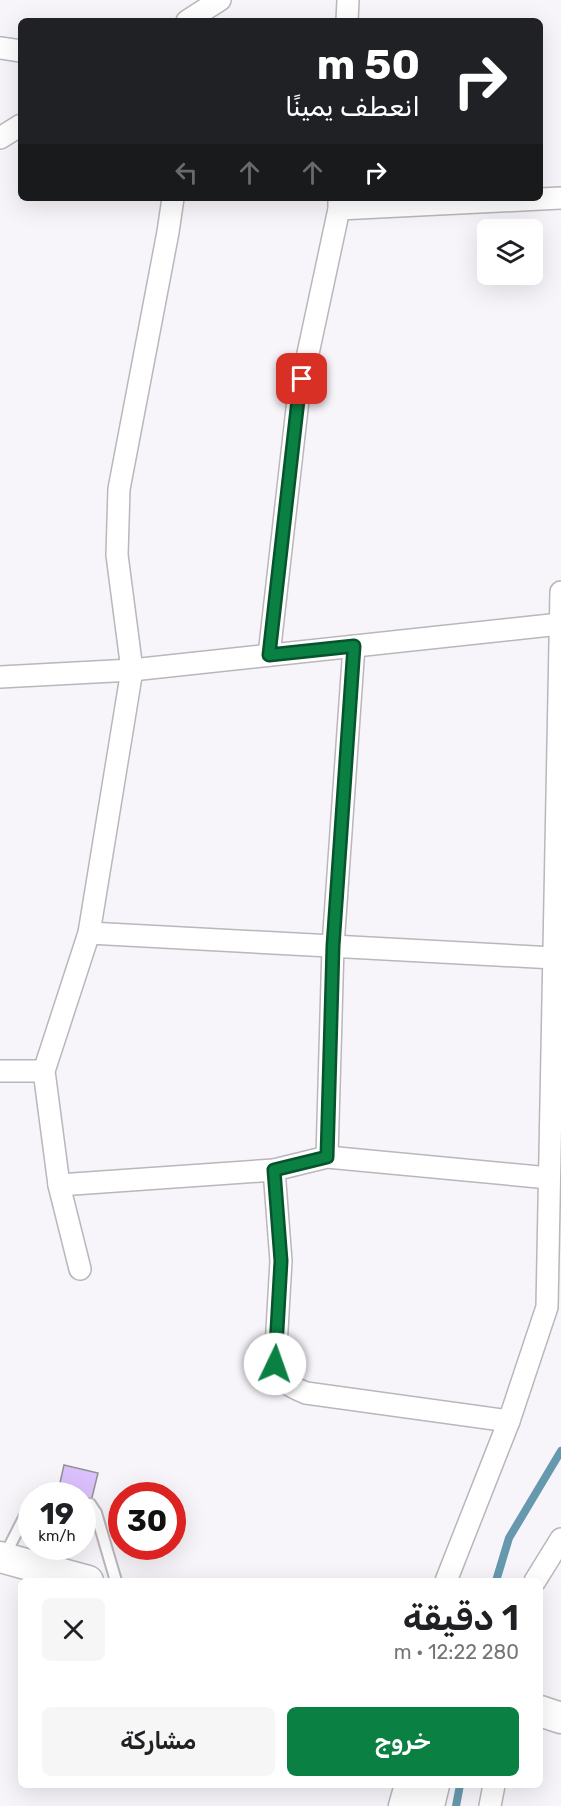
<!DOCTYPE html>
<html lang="ar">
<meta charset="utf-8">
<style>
body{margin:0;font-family:Rubik,Cairo,sans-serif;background:#f6f6f6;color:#202124;direction:rtl;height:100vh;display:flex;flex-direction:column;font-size:22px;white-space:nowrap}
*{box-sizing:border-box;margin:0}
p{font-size:20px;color:#757577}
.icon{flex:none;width:33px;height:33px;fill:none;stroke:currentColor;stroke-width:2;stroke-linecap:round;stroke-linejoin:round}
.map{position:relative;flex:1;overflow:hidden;direction:ltr}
.sheet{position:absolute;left:18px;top:1578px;width:525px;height:210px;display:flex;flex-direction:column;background:#fff;border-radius:9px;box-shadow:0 6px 24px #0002;direction:rtl}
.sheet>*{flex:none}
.top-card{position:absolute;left:18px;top:18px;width:525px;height:183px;border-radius:9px;box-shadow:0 6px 24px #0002;direction:rtl;background:#202124;color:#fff;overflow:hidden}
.buttons{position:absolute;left:477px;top:219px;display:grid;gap:12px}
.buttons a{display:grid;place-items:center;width:66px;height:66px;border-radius:9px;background:#fff;box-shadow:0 6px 24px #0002;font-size:30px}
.speed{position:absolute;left:18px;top:1482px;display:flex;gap:12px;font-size:30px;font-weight:700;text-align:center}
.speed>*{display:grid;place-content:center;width:78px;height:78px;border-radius:50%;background:#fff;box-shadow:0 6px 24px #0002;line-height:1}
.speed small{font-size:15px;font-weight:400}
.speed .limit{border:9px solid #d22;background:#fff;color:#111}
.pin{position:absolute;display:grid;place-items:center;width:51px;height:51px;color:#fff;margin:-26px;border-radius:12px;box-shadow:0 3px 9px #0006}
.me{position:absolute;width:66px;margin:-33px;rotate:3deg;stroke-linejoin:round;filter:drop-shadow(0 0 4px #0008)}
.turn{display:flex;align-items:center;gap:21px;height:126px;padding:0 24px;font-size:27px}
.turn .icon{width:78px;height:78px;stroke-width:2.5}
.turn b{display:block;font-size:42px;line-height:51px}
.lanes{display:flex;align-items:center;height:57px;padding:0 24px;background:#0003;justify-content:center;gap:30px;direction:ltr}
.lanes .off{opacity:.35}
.round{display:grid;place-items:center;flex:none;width:63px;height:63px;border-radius:9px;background:#f6f6f6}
.summary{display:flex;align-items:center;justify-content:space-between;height:102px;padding:0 24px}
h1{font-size:36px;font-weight:600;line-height:45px}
.primary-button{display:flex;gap:12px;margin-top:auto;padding:12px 24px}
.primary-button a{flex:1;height:69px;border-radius:9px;background:#0b8043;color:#fff;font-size:24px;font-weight:600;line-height:69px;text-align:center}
.primary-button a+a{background:#f6f6f6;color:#202124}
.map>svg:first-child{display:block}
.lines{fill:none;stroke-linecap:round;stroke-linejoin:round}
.stream{stroke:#6699ae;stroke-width:8}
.building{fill:#dbc1fc;stroke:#929096;stroke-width:1.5}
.lane-casing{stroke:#b9b6bc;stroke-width:14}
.street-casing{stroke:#b9b6bc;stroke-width:24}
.secondary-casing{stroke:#b9b6bc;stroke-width:33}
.lane{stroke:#fff;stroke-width:10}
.street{stroke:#fff;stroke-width:21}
.secondary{stroke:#fff;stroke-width:30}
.route-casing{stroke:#07532c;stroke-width:15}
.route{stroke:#0b8043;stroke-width:10}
</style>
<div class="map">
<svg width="561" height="1806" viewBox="0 0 561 1806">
<rect width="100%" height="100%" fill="#f7f4fa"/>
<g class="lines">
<g class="stream">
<path d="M 496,1581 L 509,1538 L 561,1451"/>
<path d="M 456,1806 L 460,1785"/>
</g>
</g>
<path class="building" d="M 64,1465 L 98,1473 L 84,1530 L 82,1496 L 57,1496 Z"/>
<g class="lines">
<defs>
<g id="lane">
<path d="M 37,1496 L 40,1494 L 56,1496"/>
<path d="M 90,1504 L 96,1513 L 116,1581"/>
<path d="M 5,1555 L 32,1502"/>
</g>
<g id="street">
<path d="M 187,21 L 220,0"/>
<path d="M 347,21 L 348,0"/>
<path d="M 0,48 L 21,51"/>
<path d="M 0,138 L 21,125"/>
<path d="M 173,198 L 168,232 L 119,489 L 117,555 L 132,670 L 89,933 L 44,1071 L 59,1185 L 274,1170 L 327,1157 L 549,1178"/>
<path d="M 339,209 L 561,198"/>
<path d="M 269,655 L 298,400 L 339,209 L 339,198"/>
<path d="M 0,677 L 132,670 L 560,624"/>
<path d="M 89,933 L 554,958"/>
<path d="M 0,1071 L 44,1071"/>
<path d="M 327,1157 L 333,946 L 354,646"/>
<path d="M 274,1170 L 281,1261 L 275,1364 C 278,1381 291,1387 306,1393 L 509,1421"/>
<path d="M 59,1185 L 80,1269"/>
<path d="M 446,1581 L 509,1421 L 547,1307 L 561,592"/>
<path d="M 535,1581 L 561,1539"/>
<path d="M 490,1806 L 494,1785"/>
</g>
<g id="secondary">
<path d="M 0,1557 L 88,1581"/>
<path d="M 540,1711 L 561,1718"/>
<path d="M 404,1806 L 410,1785"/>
<path d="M 429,1806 L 434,1785"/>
</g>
</defs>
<use href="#lane" class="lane-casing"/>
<use href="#street" class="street-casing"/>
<use href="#secondary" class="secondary-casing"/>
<use href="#lane" class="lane"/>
<use href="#street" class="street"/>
<use href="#secondary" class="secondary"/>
</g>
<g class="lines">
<defs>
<path id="route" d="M 275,1364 L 281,1261 L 274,1170 L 327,1157 L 333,946 L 354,646 L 269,655 L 298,400 L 302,379"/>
</defs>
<use href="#route" class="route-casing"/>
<use href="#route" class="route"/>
</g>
</svg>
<div class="buttons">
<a><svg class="icon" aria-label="layers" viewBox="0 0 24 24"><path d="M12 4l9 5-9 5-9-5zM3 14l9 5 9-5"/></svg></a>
</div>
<div class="speed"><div>19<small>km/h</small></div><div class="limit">30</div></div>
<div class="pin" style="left:302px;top:379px;background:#d93025"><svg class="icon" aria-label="arrive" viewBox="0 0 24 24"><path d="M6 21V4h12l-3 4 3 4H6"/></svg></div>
<svg class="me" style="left:275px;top:1364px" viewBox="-20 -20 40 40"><circle r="19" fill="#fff"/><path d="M0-13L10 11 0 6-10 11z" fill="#0b8043"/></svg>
<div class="top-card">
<div class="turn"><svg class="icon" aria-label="right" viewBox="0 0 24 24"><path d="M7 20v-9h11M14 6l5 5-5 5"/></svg><div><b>50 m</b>انعطف يمينًا</div></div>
<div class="lanes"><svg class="icon off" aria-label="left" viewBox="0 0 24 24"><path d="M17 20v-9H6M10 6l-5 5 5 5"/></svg><svg class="icon off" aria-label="ahead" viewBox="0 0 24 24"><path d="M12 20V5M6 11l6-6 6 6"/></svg><svg class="icon off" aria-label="ahead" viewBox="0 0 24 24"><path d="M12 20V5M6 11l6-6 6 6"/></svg><svg class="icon" aria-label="right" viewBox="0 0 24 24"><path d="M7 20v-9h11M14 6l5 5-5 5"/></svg></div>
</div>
<section class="sheet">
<div class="summary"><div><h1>1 دقيقة</h1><p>280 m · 12:22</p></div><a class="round"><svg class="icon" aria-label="close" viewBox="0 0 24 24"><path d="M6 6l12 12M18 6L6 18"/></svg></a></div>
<div class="primary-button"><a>خروج</a><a>مشاركة</a></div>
</section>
</div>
